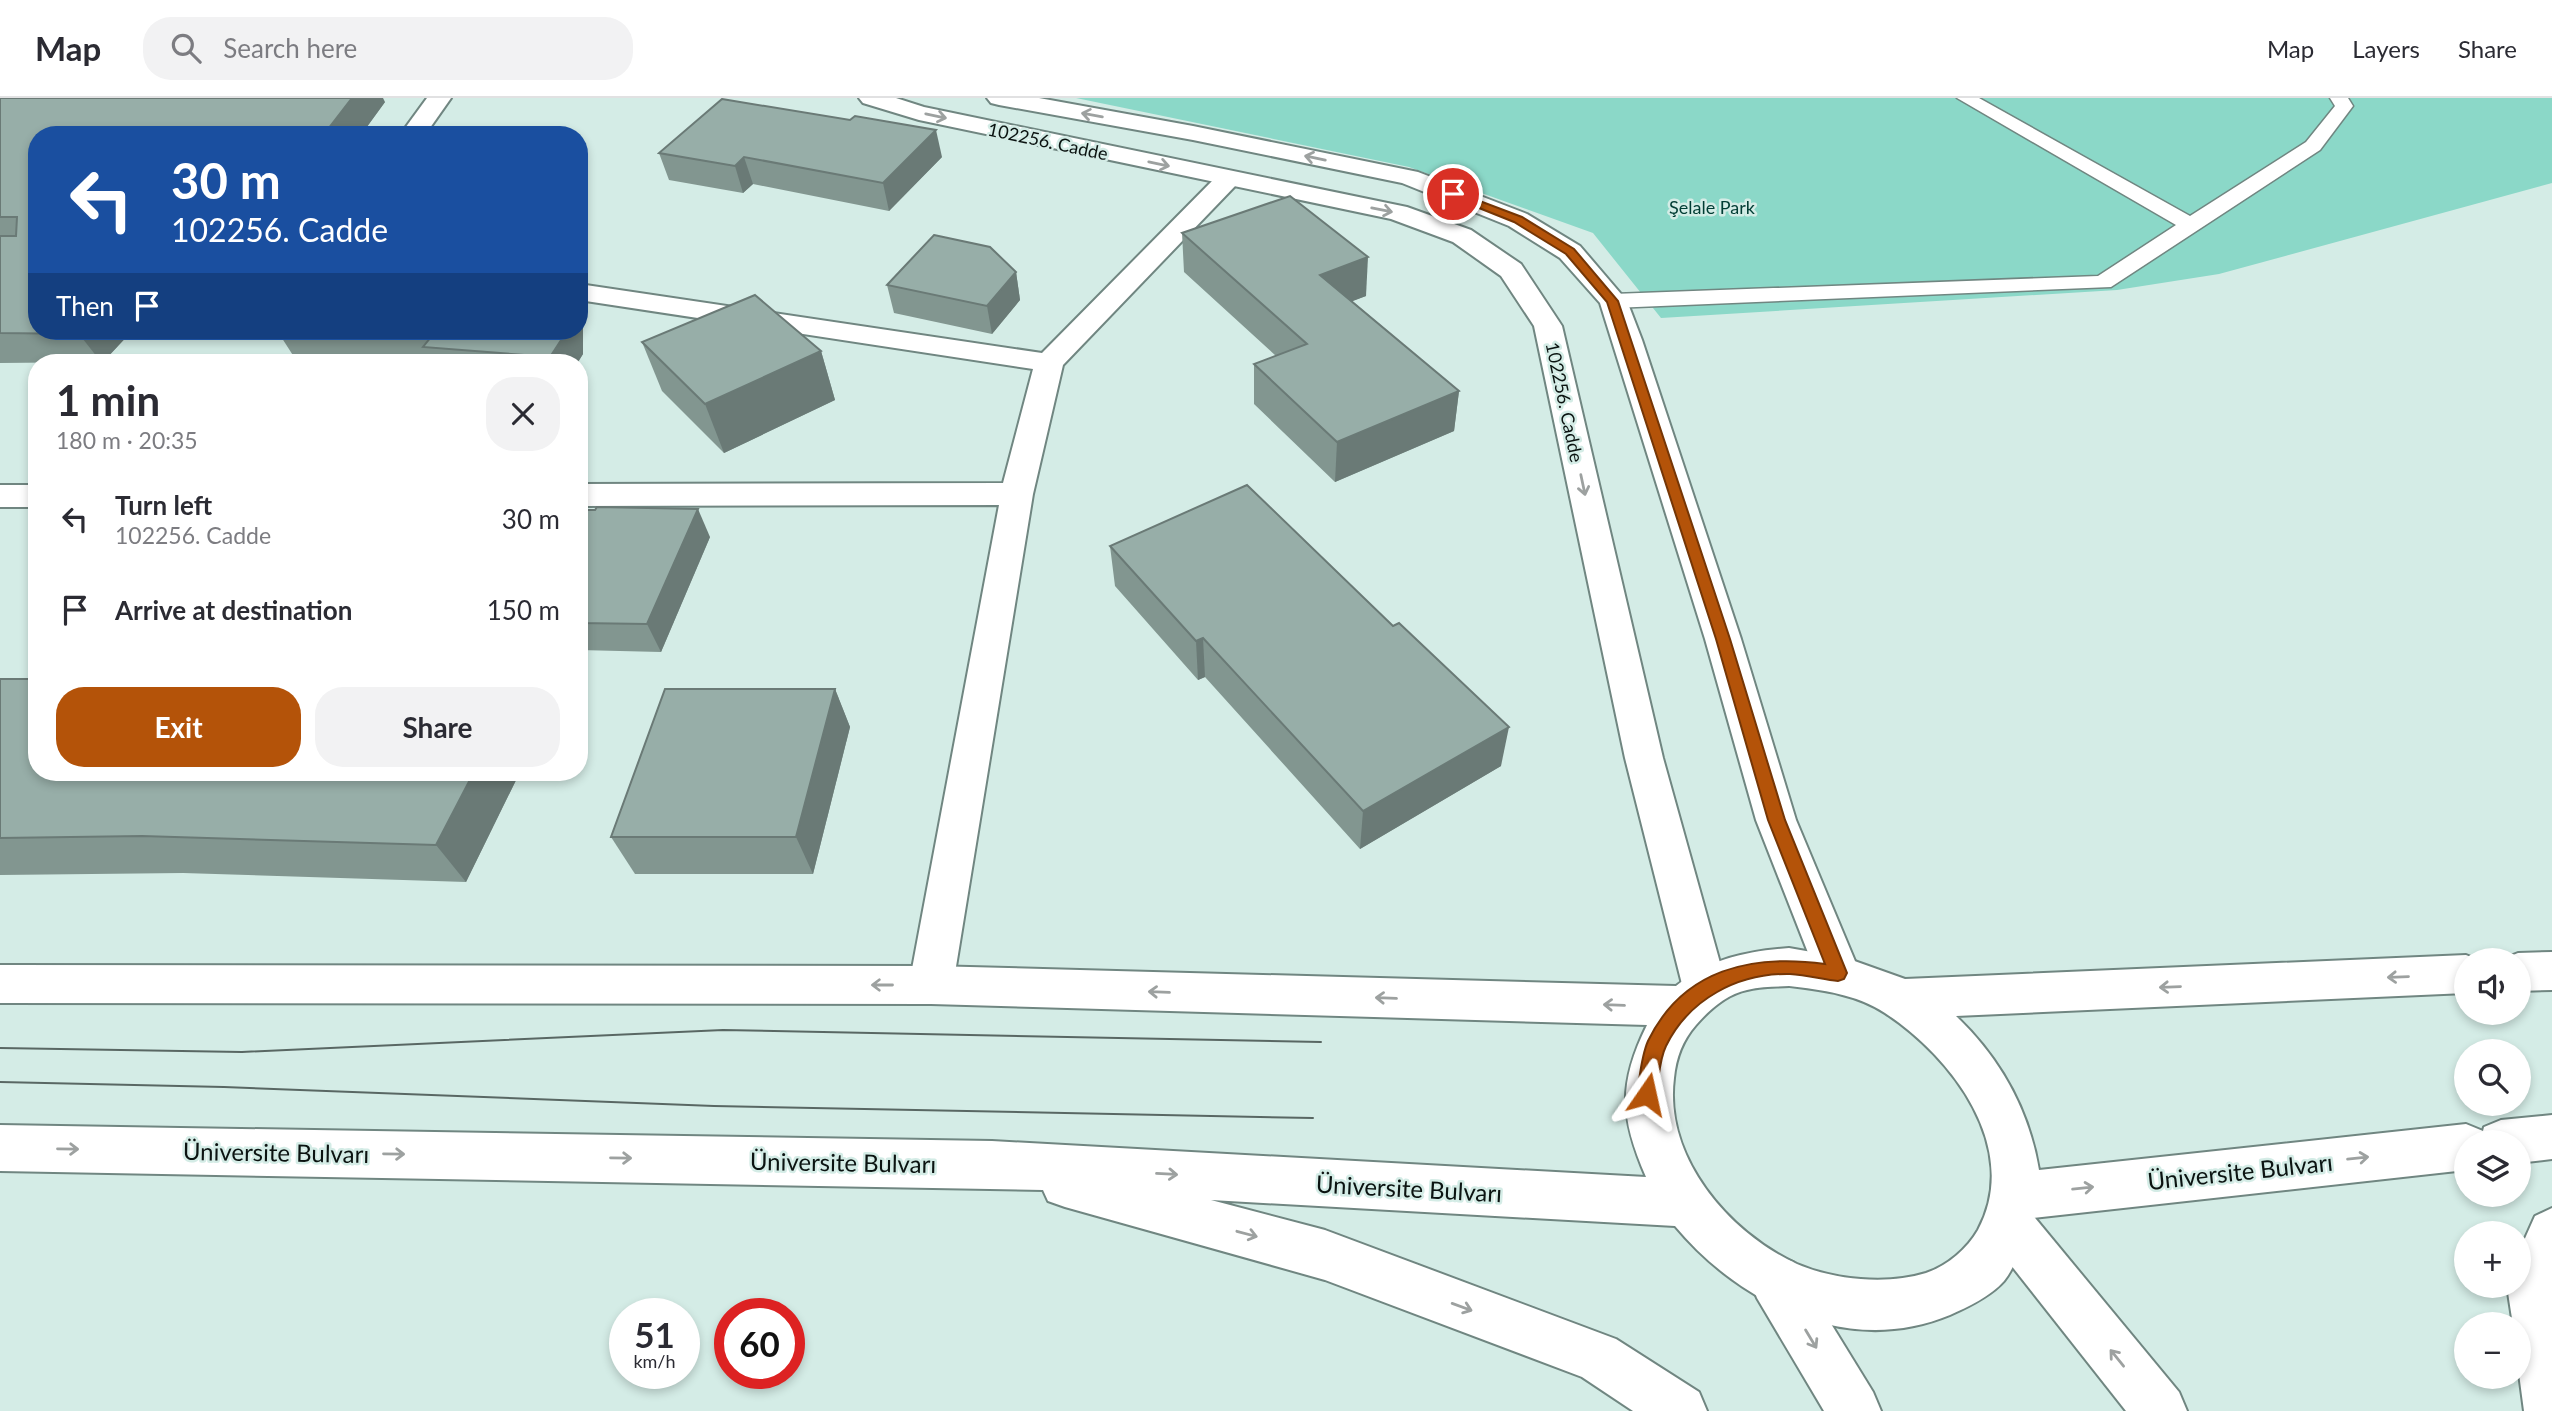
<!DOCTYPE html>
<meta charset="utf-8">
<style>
body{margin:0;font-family:Lato,sans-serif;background:#f2f2f3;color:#2b2b33;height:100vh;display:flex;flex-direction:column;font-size:26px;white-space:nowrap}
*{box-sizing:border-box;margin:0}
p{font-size:23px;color:#7c7c81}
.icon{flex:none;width:38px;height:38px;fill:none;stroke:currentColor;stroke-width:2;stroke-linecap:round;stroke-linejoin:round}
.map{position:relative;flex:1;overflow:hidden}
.sheet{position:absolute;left:28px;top:256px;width:560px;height:427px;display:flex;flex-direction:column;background:#fff;border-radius:28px;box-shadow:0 4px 10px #0003}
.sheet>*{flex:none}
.hud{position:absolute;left:28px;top:28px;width:560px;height:214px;border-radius:28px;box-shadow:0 4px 10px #0003;background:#1a4fa0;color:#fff;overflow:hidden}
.buttons{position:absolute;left:2454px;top:850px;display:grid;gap:14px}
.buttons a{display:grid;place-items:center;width:77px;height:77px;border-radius:50%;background:#fff;box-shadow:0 4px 10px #0003;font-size:35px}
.speed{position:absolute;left:609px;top:1200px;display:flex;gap:14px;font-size:35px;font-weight:700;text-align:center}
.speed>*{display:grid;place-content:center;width:91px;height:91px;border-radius:50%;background:#fff;box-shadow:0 4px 10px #0003;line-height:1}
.speed small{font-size:18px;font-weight:400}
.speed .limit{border:10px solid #d22;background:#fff;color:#111}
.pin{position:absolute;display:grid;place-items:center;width:60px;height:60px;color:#fff;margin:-30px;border:4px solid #fff;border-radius:50%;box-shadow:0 2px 7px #0007}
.me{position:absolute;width:77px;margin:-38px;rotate:11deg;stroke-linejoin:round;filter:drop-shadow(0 0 5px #0008)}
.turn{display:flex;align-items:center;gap:24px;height:147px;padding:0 28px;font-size:32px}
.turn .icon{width:91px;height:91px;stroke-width:2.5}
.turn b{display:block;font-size:49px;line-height:60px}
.then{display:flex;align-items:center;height:66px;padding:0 28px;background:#0003;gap:14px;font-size:26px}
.round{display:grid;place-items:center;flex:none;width:74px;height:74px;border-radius:28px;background:#f2f2f3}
.summary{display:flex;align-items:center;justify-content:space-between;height:119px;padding:0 28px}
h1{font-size:42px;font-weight:700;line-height:52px}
.button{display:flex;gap:14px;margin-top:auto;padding:14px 28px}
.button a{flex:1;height:80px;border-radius:28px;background:#b45309;color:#fff;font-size:28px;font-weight:700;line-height:80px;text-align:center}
.button a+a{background:#f2f2f3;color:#2b2b33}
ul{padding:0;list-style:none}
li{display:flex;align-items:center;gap:21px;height:91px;padding:0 28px}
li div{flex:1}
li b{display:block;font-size:26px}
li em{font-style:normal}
header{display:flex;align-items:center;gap:42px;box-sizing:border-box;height:98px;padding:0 35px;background:#fff;border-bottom:2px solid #e1e1e2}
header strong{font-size:33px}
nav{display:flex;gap:38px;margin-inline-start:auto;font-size:24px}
.search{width:490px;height:63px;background:#f2f2f3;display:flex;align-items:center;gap:18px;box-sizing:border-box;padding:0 24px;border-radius:28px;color:#7c7c81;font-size:26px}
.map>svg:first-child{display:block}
.green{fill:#8bd8c8}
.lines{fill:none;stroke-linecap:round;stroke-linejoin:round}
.lane-casing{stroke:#708681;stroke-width:3}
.street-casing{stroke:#708681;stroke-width:4}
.secondary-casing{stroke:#708681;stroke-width:4}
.primary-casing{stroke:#708681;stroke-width:4}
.lane{fill:#fff;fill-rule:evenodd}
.street{fill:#fff;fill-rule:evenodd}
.secondary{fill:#fff;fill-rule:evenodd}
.primary{fill:#fff;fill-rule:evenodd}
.tram{stroke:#596763;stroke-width:2}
.wall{fill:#829690}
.shaded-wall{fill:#6a7a76}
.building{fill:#97aea8;stroke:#6a7a76;stroke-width:2}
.oneway{stroke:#9da1a0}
.route{fill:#b45309;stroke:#753606;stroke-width:2}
.labels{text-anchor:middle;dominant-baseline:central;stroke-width:5;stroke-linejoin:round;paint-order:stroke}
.far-street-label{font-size:18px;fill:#0b1311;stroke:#d4ece6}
.far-park-label{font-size:18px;fill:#003d34;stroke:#d4ece6}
.near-street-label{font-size:24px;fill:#0b1311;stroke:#d4ece6}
</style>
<header>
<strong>Map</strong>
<div class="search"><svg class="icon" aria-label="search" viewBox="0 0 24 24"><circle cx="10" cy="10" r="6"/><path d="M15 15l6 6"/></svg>Search here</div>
<nav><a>Map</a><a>Layers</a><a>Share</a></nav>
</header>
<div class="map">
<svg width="2552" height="1313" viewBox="0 0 2552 1313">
<rect width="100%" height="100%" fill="#d4ece6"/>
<path class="green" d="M 1076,0 L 2552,0 L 2552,85 L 2219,176 L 2117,192 L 1661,220 L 1593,135 L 1409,69 Z"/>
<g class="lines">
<defs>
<path id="lane" d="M 1957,0 L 1979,0 L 2190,118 L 2306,44 L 2335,8 L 2330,0 L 2348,0 L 2353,8 L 2320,52 L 2111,189 L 1613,210 L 1605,208 L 1602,203 L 1605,198 L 1613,196 L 2098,178 L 2176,127 Z"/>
<g id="street">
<path d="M 427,0 L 451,0 L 425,37 L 400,37 Z"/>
<path d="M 1228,73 L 1237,76 L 1241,81 L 1237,86 L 1063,267 L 1033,396 L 953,887 L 946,901 L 931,906 L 916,901 L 909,887 L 999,407 L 579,408 L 579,386 L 1003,385 L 1033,271 L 579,202 L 579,186 L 1042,255 L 1219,76 Z"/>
<rect x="0" y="387" width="37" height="22"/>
</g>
<g id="secondary">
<path d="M 859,0 L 896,0 L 924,9 L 1407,109 L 1471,132 L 1521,166 L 1562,228 L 1663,660 L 1727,890 L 1720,904 L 1705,909 L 1690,904 L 1683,890 L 1625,660 L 1534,228 L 1501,178 L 1453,144 L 1391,121 L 919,22 L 863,5 Z"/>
<path d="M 987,0 L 1039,0 L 1193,28 L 1418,74 L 1527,116 L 1580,148 L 1627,203 L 1642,242 L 1741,541 L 1796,722 L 1860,875 L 1853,888 L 1838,894 L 1823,888 L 1816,875 L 1756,722 L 1705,541 L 1600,205 L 1560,160 L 1509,128 L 1402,85 L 1193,42 L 999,7 L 991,5 Z"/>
<path d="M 2009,1102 L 2026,1109 L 2179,1294 L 2187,1313 L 2126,1313 L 1992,1143 L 1984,1126 L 1992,1109 Z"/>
<path d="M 1775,1157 L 1793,1164 L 1873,1294 L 1881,1313 L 1824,1313 L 1757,1200 L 1750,1182 L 1757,1164 Z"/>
</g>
<g id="primary">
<path d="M 1789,850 L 1846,860 L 1905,881 L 2466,857 L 2481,863 L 2466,863 L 2466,895 L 1956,918 C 2000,960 2029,1012 2039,1072 L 2466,1026 L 2483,1033 L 2484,1029 L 2501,1022 L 2552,1017 L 2552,1061 L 2518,1065 L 2518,1045 L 2466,1045 L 2466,1072 L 2033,1120 C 2024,1140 2018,1165 2004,1183 C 1991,1198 1968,1209 1950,1217 C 1849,1259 1741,1207 1675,1128 L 1211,1102 L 1325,1132 L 1616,1241 L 1699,1294 L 1707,1313 L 1633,1313 L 1582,1279 L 1325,1182 L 1065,1109 L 1048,1103 L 1043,1092 L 0,1073 L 0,1027 L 992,1043 L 1646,1079 C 1620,1019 1618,986 1647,927 L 931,906 L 0,905 L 0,867 L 931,868 L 1676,888 C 1709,861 1747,853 1789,850 ZM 1789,888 C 1822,892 1856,896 1885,915 C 1952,959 2022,1050 1978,1132 C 1967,1151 1947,1168 1926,1175 C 1887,1187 1834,1182 1797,1166 C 1728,1134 1664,1059 1674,980 C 1676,960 1682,943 1696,927 C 1709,912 1727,896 1747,892 C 1761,888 1775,889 1789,888 Z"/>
<path d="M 2552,854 L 2552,892 L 2518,893 L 2518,863 L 2502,863 L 2503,861 L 2518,855 Z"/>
<path d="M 2552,1110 L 2552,1313 L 2524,1313 L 2518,1268 L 2518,1227 L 2513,1227 L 2507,1188 L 2518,1188 L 2518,1156 L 2535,1118 Z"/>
</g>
</defs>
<use href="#lane" class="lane-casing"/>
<use href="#street" class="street-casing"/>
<use href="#secondary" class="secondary-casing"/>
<use href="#primary" class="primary-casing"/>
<use href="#lane" class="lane"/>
<use href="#street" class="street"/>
<use href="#secondary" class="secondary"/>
<use href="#primary" class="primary"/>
<g class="tram">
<path d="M 0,950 L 242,954 L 723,932 L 1321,944"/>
<path d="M 0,984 L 224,989 L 714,1008 L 1313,1020"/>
</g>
</g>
<g class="wall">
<path d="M 0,0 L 385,4 L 361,37 L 37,37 L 37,233 L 132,233 L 103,264 L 0,265 Z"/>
<path d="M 659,55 L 942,59 L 889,113 L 753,86 L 743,95 L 669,82 Z"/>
<path d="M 1182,135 L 1366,198 L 1352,203 L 1459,293 L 1454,333 L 1335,384 L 1254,306 L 1254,266 L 1276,258 L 1184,174 Z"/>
<path d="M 1016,174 L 1020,202 L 992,236 L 894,215 L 887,187 Z"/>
<path d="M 579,221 L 583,230 L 583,256 L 578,264 L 432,264 L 431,262 L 296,262 L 278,234 L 579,233 Z"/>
<path d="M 642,244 L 821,253 L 835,302 L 724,355 L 662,293 Z"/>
<path d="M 579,412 L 710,439 L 661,554 L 579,552 Z"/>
<path d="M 1110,448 L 1393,528 L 1501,668 L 1360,751 L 1205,579 L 1198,582 L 1115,488 Z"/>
<path d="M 0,581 L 37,674 L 520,674 L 466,784 L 183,775 L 0,777 Z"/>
<path d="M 835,591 L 850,629 L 813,776 L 635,776 L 611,739 Z"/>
</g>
<g class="shaded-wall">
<path d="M 352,0 L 383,0 L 385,4 L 361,37 L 331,37 L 328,31 Z"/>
<path d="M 936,32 L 942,59 L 889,113 L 883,85 Z"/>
<path d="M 744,59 L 753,86 L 743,95 L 735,68 Z"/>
<path d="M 1368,159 L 1366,198 L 1319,216 L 1320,177 Z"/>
<path d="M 1016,174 L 1020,202 L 992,236 L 987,208 Z"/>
<path d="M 579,221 L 583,230 L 583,256 L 578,264 L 553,264 L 550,259 L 567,233 L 579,233 Z"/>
<path d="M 82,233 L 132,233 L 103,264 L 101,264 L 79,236 Z"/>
<path d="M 821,253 L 835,302 L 724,355 L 705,306 Z"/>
<path d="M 1459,293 L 1454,333 L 1335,384 L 1337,344 Z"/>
<path d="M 698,411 L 710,439 L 661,554 L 647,526 Z"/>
<path d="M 1203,540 L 1205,579 L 1198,582 L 1196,543 Z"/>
<path d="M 835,591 L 850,629 L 813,776 L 796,739 Z"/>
<path d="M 1509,629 L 1501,668 L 1360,751 L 1363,713 Z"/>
<path d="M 474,674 L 520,674 L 466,784 L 436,747 Z"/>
</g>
<g class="building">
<path d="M 0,0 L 352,0 L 328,31 L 163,35 L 161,37 L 37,37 L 37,233 L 82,233 L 79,236 L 0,235 L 0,138 L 16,138 L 17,119 L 0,119 Z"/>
<path d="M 722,1 L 850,22 L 855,18 L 936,32 L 883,85 L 744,59 L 735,68 L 659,55 Z"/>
<path d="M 1290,98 L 1368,159 L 1320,177 L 1459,293 L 1337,344 L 1254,266 L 1307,246 L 1182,135 Z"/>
<path d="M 934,137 L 990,149 L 1016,174 L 987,208 L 887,187 Z"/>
<path d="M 755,197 L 821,253 L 705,306 L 642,244 Z"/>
<path d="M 279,233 L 567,233 L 550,259 L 423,249 L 435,234 L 278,234 Z"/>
<path d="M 1247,387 L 1393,528 L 1399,525 L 1509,629 L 1363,713 L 1203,540 L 1196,543 L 1110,448 Z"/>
<path d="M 597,409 L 698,411 L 647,526 L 579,525 L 579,412 L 595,412 Z"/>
<path d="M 0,581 L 37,581 L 37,674 L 474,674 L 436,747 L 142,738 L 0,740 Z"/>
<path d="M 665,591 L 835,591 L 796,739 L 611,739 Z"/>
</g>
<defs><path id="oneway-shaft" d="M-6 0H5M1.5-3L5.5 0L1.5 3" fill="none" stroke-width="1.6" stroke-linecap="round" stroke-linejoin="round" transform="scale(1.75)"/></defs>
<g class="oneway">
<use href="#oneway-shaft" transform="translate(1092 17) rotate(-170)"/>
<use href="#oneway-shaft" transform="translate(936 18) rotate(12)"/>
<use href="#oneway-shaft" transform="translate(1315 60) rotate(-168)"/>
<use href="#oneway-shaft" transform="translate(1159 66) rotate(12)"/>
<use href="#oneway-shaft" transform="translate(1382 112) rotate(11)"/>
<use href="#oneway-shaft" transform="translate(1583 387) rotate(78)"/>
<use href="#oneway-shaft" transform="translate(2398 879) rotate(178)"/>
<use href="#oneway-shaft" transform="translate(882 887) rotate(-180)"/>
<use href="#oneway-shaft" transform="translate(2170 889) rotate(178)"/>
<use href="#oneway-shaft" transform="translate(1159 894) rotate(-178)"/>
<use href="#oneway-shaft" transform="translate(1386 900) rotate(-178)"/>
<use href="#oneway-shaft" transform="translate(1614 907) rotate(-178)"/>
<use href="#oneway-shaft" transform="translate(68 1051) rotate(1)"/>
<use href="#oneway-shaft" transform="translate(394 1056) rotate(1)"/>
<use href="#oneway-shaft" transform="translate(621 1060) rotate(1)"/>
<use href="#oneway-shaft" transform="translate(2358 1060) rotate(-6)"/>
<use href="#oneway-shaft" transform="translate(1167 1076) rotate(3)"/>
<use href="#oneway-shaft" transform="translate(2083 1090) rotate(-6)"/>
<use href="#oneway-shaft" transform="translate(1247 1136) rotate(15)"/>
<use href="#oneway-shaft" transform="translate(1462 1209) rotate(20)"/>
<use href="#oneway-shaft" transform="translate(1811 1241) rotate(59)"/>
<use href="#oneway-shaft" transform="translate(2117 1260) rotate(-129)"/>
</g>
<path class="route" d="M 1449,94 L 1456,94 L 1522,119 L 1574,151 L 1618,203 L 1730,541 L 1785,722 L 1847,875 L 1844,881 L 1838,883 C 1822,881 1806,877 1790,876 C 1738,875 1689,901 1666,948 C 1659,962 1659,981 1656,996 L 1654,1002 L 1647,1005 L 1640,1002 L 1637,996 C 1640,979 1641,959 1648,943 C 1683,871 1752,856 1825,866 L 1768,722 L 1716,541 L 1607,204 L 1566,156 L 1514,124 L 1449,98 Z"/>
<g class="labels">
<g class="far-street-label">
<text transform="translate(1048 43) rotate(12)">102256. Cadde</text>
<text transform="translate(1565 304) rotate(78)">102256. Cadde</text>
</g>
<g class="far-park-label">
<text x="1712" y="109">Şelale Park</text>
</g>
<g class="near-street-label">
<text transform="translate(276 1054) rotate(1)">Üniversite Bulvarı</text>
<text transform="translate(843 1064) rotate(1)">Üniversite Bulvarı</text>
<text transform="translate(2240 1073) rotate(-6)">Üniversite Bulvarı</text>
<text transform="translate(1409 1090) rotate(3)">Üniversite Bulvarı</text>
</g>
</g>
</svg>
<div class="buttons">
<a><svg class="icon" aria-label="sound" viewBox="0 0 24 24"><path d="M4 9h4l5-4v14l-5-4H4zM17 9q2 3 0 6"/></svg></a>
<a><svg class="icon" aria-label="search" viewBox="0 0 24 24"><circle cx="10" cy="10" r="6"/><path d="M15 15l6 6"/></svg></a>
<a><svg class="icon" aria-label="layers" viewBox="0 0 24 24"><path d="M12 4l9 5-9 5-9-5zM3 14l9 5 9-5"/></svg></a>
<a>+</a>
<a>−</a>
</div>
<div class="speed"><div>51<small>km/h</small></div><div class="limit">60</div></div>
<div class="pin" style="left:1453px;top:96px;background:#d93025"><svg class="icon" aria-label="arrive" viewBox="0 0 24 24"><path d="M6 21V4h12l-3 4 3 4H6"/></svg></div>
<svg class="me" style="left:1647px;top:996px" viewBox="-20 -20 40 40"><path d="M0-17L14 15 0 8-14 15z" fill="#b45309" stroke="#fff" stroke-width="4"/></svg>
<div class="hud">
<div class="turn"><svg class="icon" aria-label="left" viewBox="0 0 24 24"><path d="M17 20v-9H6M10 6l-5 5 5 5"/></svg><div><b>30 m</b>102256. Cadde</div></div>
<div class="then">Then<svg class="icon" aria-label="arrive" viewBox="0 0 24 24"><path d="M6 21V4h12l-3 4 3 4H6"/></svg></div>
</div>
<section class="sheet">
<div class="summary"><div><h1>1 min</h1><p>180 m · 20:35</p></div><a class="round"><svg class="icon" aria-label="close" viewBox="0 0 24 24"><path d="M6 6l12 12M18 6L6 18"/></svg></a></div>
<ul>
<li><svg class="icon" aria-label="left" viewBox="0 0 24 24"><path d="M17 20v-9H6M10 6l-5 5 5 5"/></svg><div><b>Turn left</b><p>102256. Cadde</p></div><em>30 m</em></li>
<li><svg class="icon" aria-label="arrive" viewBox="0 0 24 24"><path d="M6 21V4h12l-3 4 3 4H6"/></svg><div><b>Arrive at destination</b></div><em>150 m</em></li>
</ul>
<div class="button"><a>Exit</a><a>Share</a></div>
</section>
</div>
